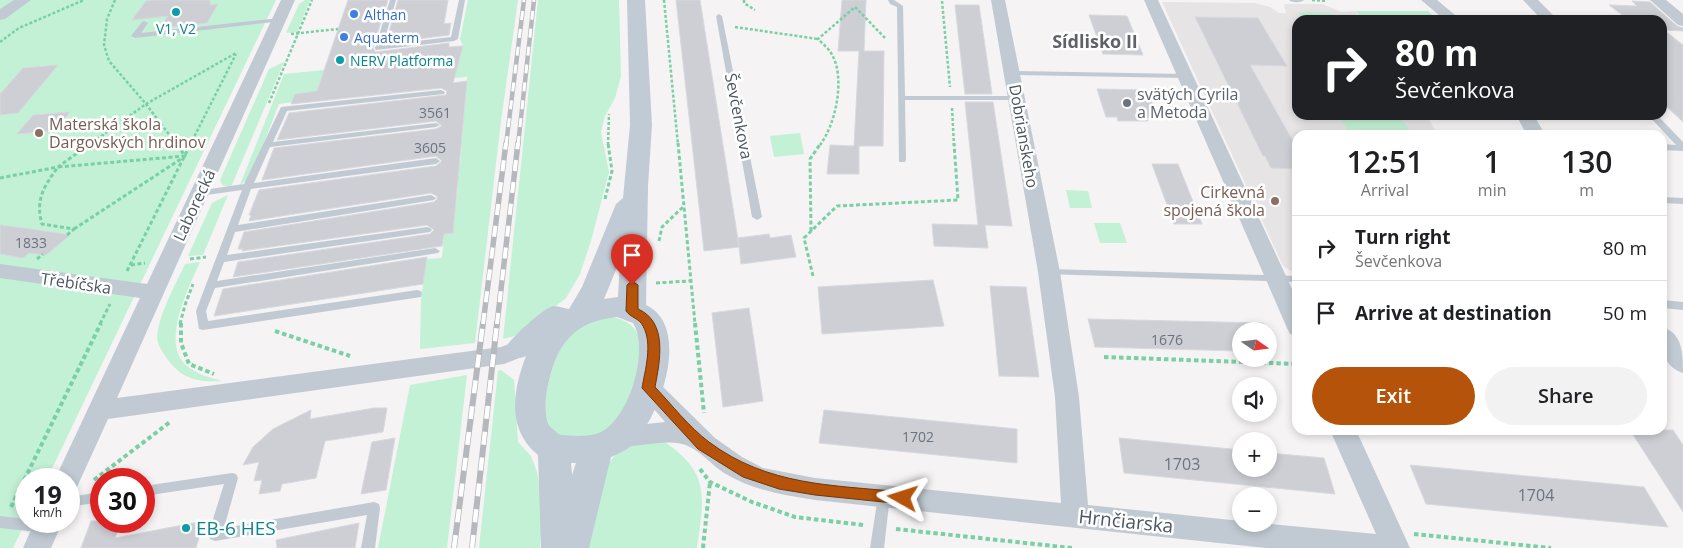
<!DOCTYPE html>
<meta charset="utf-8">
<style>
body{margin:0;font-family:"Open Sans",sans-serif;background:#f2f2f2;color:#202124;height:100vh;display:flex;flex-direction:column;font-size:19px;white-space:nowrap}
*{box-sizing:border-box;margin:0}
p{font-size:16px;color:#757577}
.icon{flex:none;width:28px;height:28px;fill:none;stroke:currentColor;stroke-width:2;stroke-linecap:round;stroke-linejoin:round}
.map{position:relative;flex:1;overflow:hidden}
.side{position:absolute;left:1292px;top:130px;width:375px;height:305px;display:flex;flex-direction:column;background:#fff;border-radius:15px;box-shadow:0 2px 8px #0003}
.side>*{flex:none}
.top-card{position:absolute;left:1292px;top:15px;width:375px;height:105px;border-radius:15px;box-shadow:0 2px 8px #0003;background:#202124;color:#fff;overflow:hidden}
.needle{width:32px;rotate:104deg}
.controls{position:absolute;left:1232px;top:322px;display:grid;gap:10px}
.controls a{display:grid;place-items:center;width:45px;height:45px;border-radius:50%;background:#fff;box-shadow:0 2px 8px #0003;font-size:25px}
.speed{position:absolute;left:15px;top:468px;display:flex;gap:10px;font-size:25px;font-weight:700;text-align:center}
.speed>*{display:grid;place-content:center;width:65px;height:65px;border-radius:50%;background:#fff;box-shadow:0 2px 8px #0003;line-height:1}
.speed small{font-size:12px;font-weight:400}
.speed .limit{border:8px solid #d22;background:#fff;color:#111}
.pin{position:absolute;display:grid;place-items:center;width:42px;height:42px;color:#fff;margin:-51px -21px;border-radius:50% 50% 50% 0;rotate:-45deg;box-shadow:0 0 5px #0007}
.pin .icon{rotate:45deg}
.me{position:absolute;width:55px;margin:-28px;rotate:276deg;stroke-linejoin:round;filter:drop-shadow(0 0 4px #0008)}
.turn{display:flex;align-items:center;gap:18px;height:105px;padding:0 20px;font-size:22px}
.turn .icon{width:65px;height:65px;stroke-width:2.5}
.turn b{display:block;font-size:35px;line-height:42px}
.eta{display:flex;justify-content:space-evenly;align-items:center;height:85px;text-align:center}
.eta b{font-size:30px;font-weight:600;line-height:35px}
.button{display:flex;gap:10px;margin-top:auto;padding:10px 20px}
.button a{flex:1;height:58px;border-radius:30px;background:#b45309;color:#fff;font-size:20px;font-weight:600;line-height:58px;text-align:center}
.button a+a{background:#f2f2f2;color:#202124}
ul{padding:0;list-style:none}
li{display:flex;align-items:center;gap:15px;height:65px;padding:0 20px;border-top:1px solid #e0e0e0}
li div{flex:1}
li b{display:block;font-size:19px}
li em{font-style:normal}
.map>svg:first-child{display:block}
.education{fill:#e6e4e5}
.green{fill:#c3f1d5}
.building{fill:#cdcfd5;stroke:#d7d9de}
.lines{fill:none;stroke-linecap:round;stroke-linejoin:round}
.path-far2{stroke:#7ad0a6;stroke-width:2.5;stroke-dasharray:3 2;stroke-linecap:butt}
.path-far1{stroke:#7ad0a6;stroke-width:3;stroke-dasharray:4 2.5;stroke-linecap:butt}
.path{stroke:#7ad0a6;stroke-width:4;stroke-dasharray:4.5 3;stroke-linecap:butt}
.service{fill:#c1cad2;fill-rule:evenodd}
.minor{fill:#c1cad2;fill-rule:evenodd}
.secondary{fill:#c1cbd6;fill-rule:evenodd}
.rail-far2-casing{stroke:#b5b8bd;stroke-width:4.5}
.rail-far1-casing{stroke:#b5b8bd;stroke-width:5.5}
.rail-casing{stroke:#b5b8bd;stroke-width:6}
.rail-far2{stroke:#fff;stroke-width:3;stroke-dasharray:9;stroke-linecap:butt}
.rail-far1{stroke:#fff;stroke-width:4;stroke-dasharray:11;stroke-linecap:butt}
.rail{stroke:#fff;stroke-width:4.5;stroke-dasharray:13;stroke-linecap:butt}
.route{fill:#b45309;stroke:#753606}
.culture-dot{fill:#0f9aa8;stroke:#fff;stroke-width:2}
.shop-dot{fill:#3f7fe0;stroke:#fff;stroke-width:2}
.worship-dot{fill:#6b7280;stroke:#fff;stroke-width:2}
.education-dot{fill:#8d6e63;stroke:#fff;stroke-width:2}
.labels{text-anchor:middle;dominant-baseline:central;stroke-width:5;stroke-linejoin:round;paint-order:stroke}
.far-shop-label{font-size:14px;fill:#366cbe;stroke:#fff;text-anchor:start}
.far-culture-label{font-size:14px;fill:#0d838f;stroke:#fff}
.number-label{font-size:14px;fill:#6b747e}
.worship-label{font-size:16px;fill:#5b616d;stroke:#fff;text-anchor:start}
.street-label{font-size:16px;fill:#4a5661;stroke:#fff}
.education-label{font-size:16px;fill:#785e54;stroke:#fff;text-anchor:start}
.near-number-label{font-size:16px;fill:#6b747e}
.far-district-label{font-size:18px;font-weight:bold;fill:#5f6368;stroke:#fff}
.near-street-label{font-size:19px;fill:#4a5661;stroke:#fff}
.near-culture-label{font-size:19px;fill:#0d838f;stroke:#fff;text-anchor:start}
</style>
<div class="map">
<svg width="1683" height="548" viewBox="0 0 1683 548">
<rect width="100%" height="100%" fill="#f5f3f3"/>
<path class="education" d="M 1162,2 L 1255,3 L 1270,7 L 1279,13 L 1286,13 L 1284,4 L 1322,4 L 1342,12 L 1355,11 L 1362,20 L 1298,20 L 1298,115 L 1426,115 L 1438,135 L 1298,135 L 1298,273 L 1295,273 L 1283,266 Z"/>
<g class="green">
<path d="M 0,0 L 276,0 L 47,479 L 26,479 L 26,521 L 13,548 L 0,548 Z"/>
<path d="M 305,0 L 310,0 L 297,32 L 286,33 L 299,4 Z"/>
<path d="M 468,0 L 518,0 L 501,121 L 475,343 L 420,349 L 421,301 L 426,259 L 442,258 L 444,234 L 453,232 L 458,186 L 442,170 L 460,167 L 467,77 L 454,78 L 454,75 L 295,94 L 292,102 L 279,104 L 250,178 L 240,185 L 284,74 L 355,67 L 353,76 L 458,64 L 463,46 L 460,39 Z"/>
<path d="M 538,0 L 619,0 L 621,76 L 615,98 L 605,116 L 601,132 L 609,172 L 591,241 L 580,274 L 566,298 L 518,335 L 503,339 Z"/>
<path d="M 1356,11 L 1428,11 L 1437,20 L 1363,20 Z"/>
<path d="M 1298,12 L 1331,13 L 1337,20 L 1303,20 Z"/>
<path d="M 284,62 L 231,187 L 222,185 L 220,180 L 269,69 Z"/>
<path d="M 1338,115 L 1398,115 L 1413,135 L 1351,135 Z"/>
<path d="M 800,133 L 804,154 L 774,157 L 770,136 Z"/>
<path d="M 1066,190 L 1088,191 L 1092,208 L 1070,208 Z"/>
<path d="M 228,195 L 203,255 L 188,256 L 212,203 Z"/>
<path d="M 1094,223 L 1120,223 L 1127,243 L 1100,243 Z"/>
<path d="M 200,262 C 189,287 160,343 187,366 C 196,374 211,378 222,381 C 203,382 187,381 173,366 C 168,360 161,351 158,343 C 153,324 177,282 185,264 Z"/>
<path d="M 612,317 C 655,325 640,368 629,397 C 626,404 623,416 619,422 C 614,427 595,438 589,438 C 582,439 576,437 569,437 C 524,435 554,345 576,328 C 586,320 599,319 612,317 Z"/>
<path d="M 501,370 L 514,380 L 518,442 L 531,456 L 537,472 L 543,507 L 540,548 L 479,548 L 498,371 Z"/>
<path d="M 467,375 L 447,548 L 378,548 L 410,385 Z"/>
<path d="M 663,441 C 711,473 704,497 697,548 L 585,548 C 593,515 595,458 631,445 C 641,442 653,442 663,441 Z"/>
</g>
<g class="building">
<path d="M 155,0 L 210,0 L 210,5 L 218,4 L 207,23 L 160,28 L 168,16 L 132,20 L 146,1 Z"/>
<path d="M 348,0 L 388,0 L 373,47 L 375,52 L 449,43 L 449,47 L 463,46 L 453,83 L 467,81 L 453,233 L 444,234 L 442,246 L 233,277 L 238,262 L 430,234 L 434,230 L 427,225 L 242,251 L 243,249 L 238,249 L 244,232 L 434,202 L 437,199 L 437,196 L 431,193 L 249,221 L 251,215 L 249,215 L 259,190 L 436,166 L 442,161 L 436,156 L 262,180 L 274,148 L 436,129 L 442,126 L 436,121 L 277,140 L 289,113 L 446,95 L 447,91 L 441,88 L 291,104 L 295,94 L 317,91 Z"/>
<path d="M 398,0 L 448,0 L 444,24 L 451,23 L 449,35 L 386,43 Z"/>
<path d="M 676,0 L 700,0 L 739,246 L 737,238 L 769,234 L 770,238 L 791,235 L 796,257 L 741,264 L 739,247 L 704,251 Z"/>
<path d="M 842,0 L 866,0 L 864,51 L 884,51 L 883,146 L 859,146 L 859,174 L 827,174 L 830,145 L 854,146 L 859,51 L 838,51 Z"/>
<path d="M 1632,1 L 1650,2 L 1677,26 L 1683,28 L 1683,31 L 1664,30 L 1683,45 L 1683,122 L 1662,102 L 1662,20 L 1629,20 L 1609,5 L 1637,6 Z"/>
<path d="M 955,5 L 979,5 L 992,94 L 965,94 Z"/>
<path d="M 1089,15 L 1127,16 L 1143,55 L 1103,54 Z"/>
<path d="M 1195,17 L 1258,18 L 1287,66 L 1250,65 L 1298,150 L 1298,169 L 1271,168 L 1265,156 L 1263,156 Z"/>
<path d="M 58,65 L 18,113 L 0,115 L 0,94 L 23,68 Z"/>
<path d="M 1097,89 L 1147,90 L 1158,118 L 1146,118 L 1148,121 L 1118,121 L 1117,117 L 1106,117 Z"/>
<path d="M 965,102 L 993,102 L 1012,226 L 985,225 L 988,248 L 934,246 L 932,224 L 978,225 Z"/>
<path d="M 70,112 L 55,131 L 17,134 L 33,115 Z"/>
<path d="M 1152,164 L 1178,164 L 1202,224 L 1174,224 Z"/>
<path d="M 0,225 L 24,228 L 70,235 L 46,255 L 29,253 L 23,258 L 0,254 Z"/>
<path d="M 427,257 L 423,284 L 214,316 L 223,289 Z"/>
<path d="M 933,280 L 944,326 L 822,334 L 818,287 Z"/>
<path d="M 990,286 L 1026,287 L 1039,377 L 999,376 Z"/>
<path d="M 749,308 L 763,401 L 723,407 L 712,313 Z"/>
<path d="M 1088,319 L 1263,323 L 1267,331 L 1241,331 L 1241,351 L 1095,347 Z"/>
<path d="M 374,408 L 387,408 L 383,432 L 325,441 L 316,478 L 282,484 L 280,491 L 259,494 L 262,480 L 254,481 L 259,462 L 243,465 L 253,447 L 273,429 L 311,410 L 310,419 Z"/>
<path d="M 824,410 L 1017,429 L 1017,463 L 819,443 Z"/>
<path d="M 1630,430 L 1673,430 L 1683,445 L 1683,512 Z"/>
<path d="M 395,438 L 386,490 L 361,494 L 372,442 Z"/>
<path d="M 1119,438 L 1241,450 L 1241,469 L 1269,469 L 1269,453 L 1324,458 L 1335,494 L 1124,473 Z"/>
<path d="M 1410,465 L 1644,487 L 1668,527 L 1426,504 Z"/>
<path d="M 91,521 L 121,521 L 115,538 L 204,521 L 196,548 L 81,548 Z"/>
<path d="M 359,523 L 355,548 L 277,548 L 276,540 Z"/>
</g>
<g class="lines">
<g class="path-far2">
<path d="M 115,0 L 107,19 L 104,45 L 109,61 L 146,104 L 177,145"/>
<path d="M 664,0 L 678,145"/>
<path d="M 744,0 L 744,3 L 755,10"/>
<path d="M 1312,0 L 1327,1"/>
<path d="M 942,1 L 950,87"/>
<path d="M 735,27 L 818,39"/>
<path d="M 291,34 L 338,29"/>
<path d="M 0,42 L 19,28 L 84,0"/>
<path d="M 269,103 L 312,0"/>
<path d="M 952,108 L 954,145"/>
<path d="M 89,145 L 146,104 L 236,53"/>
<path d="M 190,145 L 236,54"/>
<path d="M 608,145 L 609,114"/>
<path d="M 820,145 C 836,124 846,76 831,53 C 828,48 822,43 818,39 L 855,7 L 886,39"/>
</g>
<g class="path-far1">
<path d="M 678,143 L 695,324"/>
<path d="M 0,178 L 58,167 L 91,143"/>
<path d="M 605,199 L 612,171 L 608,143"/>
<path d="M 74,229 L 184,157"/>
<path d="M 811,231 L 810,159 L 821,143"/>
<path d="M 67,235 L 74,229 L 42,224 C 35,200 44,186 58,167 L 185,156 L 176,143"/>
<path d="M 659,241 L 662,227 L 683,207"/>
<path d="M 37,259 L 43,254"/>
<path d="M 190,259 L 206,257"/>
<path d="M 131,265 L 145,263"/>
<path d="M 127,271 L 191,143"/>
<path d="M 813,276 L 804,238 L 837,206 L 958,200 L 954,143"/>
<path d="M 656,283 L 690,281"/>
<path d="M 100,324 L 110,304"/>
<path d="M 180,324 L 185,305 L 193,284"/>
</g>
<g class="path">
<path d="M 181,323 L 181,343 L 189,364 L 214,374"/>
<path d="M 695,323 L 704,413"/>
<path d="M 275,331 L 350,356"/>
<path d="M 1104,357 L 1298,364"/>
<path d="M 700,469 L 710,482 L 752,502 L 795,517 L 863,525"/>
<path d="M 94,480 L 170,422"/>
<path d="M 11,507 L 101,323"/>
<path d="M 896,529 L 1072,548"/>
<path d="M 1414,534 L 1551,548"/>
<path d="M 703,548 L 710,482"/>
</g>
<g class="service">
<path d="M 390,0 L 396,0 L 383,45 L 451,37 L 459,0 L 465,0 L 458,39 L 454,41 L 376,50 L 375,48 Z"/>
<path d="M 888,0 L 894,0 L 903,6 L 905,96 L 1020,96 L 1020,100 L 905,100 L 906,160 L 905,162 L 899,162 L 897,7 L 890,4 Z"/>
<path d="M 1289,0 L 1304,0 C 1301,3 1292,3 1289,0 Z"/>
<path d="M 719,14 L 722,16 L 762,217 L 757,220 L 752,217 L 716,16 Z"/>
<path d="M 280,18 L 284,20 L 282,21 L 135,38 L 131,36 L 142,22 L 144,21 L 148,23 L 141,33 Z"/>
<path d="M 1009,71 L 1185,74 L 1189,76 L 1185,78 L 1012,75 L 1008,73 Z"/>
<path d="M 441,90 L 445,92 L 444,94 L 287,111 L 273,142 L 436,123 L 440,125 L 436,127 L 270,147 L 254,183 L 436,158 L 440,161 L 436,164 L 251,189 L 238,225 L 431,195 L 436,198 L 434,200 L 235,232 L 227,255 L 427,227 L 430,228 L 432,230 L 430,232 L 224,262 L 217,281 L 435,248 L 440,251 L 438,253 L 215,288 L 206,311 L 208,321 L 417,290 L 421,291 L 422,294 L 421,297 L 203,330 L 199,329 L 196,311 L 242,190 L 199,196 L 196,195 L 194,193 L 196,191 L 244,184 L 281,107 Z"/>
<path d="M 1648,115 L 1657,115 L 1683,142 L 1683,151 L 1662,150 L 1662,144 L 1676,145 Z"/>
<path d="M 1662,197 L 1683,198 L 1683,204 L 1662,203 Z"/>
<path d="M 1049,269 L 1298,276 L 1298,282 L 1045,274 L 1044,272 L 1045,270 Z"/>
<path d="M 1662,300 L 1683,302 L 1683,310 L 1662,308 Z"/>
<path d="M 232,473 L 236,474 L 238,478 L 224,528 L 374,502 L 379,504 L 380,508 L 375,548 L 361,548 L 367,515 L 215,541 L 210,539 L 208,535 L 224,484 L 144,496 L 144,486 Z"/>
<path d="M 884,491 L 888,492 L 890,496 L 884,548 L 870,548 L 878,496 L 880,492 Z"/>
<path d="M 101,492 L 101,502 L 69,507 L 69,497 Z"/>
<path d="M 0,516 L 26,519 L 26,521 L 46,521 L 51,523 L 52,527 L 51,531 L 46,533 L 0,528 Z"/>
</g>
<g class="minor">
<path d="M 14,0 L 31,0 L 5,19 L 0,20 L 0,9 Z"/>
<path d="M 281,0 L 295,0 L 117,398 L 501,347 L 536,334 L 544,336 L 547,342 L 544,348 L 504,364 L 108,419 L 77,487 L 69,490 L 69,479 L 55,479 L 140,298 L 0,278 L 0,264 L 147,284 Z"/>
<path d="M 991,0 L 1005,0 L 1060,272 L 1079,397 L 1088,505 L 1241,521 L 1241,524 L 1269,524 L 1376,534 L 1330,430 L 1356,430 L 1410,548 L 1266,548 L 815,500 C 783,495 752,490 724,473 C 712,465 702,453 690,447 C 667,435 634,452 611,444 L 607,437 L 611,430 L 620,427 L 665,422 L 636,388 L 639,381 L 648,379 L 657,381 L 715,438 L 742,457 L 763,468 L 815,478 L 1061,503 L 1055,397 L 1038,272 Z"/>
<path d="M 1144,0 L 1158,0 L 1298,302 L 1298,336 L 1290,334 L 1287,328 Z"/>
<path d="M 1421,0 L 1437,0 L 1461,20 L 1445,20 Z"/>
<path d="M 1523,0 L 1538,0 L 1558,20 L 1542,20 Z"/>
<path d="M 1650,0 L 1666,0 L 1683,14 L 1683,26 L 1678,25 Z"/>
<path d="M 1516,115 L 1534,115 L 1545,135 L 1527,135 Z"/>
<path d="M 1662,327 C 1683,333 1683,354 1683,373 C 1661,366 1662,346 1662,327 Z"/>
<path d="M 35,521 L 63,521 L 51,548 L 23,548 Z"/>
</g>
<path class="secondary" d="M 627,0 L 645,0 L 652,125 L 648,186 L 646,305 C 693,327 659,420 631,446 C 625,451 618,454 611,457 L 589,548 L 541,548 L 538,455 C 506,429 513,390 526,356 L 521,358 L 510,355 L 506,347 C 511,338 544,307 554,306 C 559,306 566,309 569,309 L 582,287 L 616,204 L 623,198 L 630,125 ZM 620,260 L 618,297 L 604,299 ZM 617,317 L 633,323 C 650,349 629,421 599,433 C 588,437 573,436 561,435 C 557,433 552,429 549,425 C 539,405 553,353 569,338 C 581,324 599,319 617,317 ZM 571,463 L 576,463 L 572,475 Z"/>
<defs>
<g id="rail-far2">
<path d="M 506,145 L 524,0"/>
<path d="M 518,145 L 534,0"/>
</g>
<g id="rail-far1">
<path d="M 483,324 L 506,143"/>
<path d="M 497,324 L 518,143"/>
</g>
<g id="rail">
<path d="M 454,548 L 483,323"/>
<path d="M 472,548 L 497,323"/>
</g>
</defs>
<use href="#rail-far2" class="rail-far2-casing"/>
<use href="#rail-far1" class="rail-far1-casing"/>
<use href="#rail" class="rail-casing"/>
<use href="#rail-far2" class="rail-far2"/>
<use href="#rail-far1" class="rail-far1"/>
<use href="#rail" class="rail"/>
</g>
<path class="route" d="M 632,281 L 638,285 L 638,309 C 668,322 660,361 655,387 C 672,405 689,427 709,442 C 768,486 832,485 903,492 L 908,494 L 910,498 L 908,502 L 903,504 L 815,495 L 779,489 L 743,477 L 698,449 L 642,388 C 645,370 653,344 643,326 C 639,318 631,318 626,311 L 627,285 Z"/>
<g class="culture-dot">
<circle cx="176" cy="12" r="5"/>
<circle cx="340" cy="60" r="5"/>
<circle cx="186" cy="528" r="5"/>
</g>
<g class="shop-dot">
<circle cx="354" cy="14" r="5"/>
<circle cx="344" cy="37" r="5"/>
</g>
<circle class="worship-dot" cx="1127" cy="103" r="5"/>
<g class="education-dot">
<circle cx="39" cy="133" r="5"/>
<circle cx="1275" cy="201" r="5"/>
</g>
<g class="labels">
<g class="far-shop-label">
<text x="364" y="14">Althan</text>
<text x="354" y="37">Aquaterm</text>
</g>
<g class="far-culture-label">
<text x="176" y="28">V1, V2</text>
<text x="350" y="60" text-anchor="start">NERV Platforma</text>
</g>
<g class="number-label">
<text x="435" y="112">3561</text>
<text x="430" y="147">3605</text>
<text x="31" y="242">1833</text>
<text x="1167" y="339">1676</text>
<text x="918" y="436">1702</text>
</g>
<g class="worship-label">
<text x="1137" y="94">svätých Cyrila<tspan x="1137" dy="18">a Metoda</tspan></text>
</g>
<g class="street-label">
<text transform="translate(739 116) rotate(79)">Ševčenkova</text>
<text transform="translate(1024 136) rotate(80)">Dobrianskeho</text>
<text transform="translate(194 205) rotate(-65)">Laborecká</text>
<text transform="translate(76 283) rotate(8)">Třebíčska</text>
</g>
<g class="education-label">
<text x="49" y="124">Materská škola<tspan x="49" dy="18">Dargovských hrdinov</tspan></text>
<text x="1265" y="192" text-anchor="end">Cirkevná<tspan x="1265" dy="18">spojená škola</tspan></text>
</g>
<g class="near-number-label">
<text x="1182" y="464">1703</text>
<text x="1536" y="495">1704</text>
</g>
<g class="far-district-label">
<text x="1095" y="41">Sídlisko II</text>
</g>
<g class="near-street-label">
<text transform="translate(1126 521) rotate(6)">Hrnčiarska</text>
</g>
<g class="near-culture-label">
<text x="196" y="528">EB-6 HES</text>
</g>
</g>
</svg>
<div class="controls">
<a><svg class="needle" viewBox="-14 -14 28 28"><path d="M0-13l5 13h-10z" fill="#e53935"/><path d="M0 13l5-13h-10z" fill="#757577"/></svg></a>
<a><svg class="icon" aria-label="sound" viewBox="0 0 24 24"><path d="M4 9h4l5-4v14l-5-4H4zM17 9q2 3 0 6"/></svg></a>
<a>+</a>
<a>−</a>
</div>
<div class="speed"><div>19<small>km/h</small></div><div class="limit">30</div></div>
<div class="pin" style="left:632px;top:285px;background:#d93025"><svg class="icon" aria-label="arrive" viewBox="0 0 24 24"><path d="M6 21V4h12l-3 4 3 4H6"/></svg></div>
<svg class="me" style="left:903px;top:498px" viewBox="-20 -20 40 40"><path d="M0-17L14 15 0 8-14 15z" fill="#b45309" stroke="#fff" stroke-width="4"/></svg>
<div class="top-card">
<div class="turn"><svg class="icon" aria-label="right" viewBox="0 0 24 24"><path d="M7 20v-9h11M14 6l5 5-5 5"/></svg><div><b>80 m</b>Ševčenkova</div></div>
</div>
<section class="side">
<div class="eta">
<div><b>12:51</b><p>Arrival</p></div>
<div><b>1</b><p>min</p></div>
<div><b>130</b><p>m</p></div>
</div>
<ul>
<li><svg class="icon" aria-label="right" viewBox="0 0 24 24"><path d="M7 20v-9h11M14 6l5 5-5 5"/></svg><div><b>Turn right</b><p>Ševčenkova</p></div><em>80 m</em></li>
<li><svg class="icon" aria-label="arrive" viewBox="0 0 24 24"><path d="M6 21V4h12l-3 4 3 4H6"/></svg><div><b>Arrive at destination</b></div><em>50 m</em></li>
</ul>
<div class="button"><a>Exit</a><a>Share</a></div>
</section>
</div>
